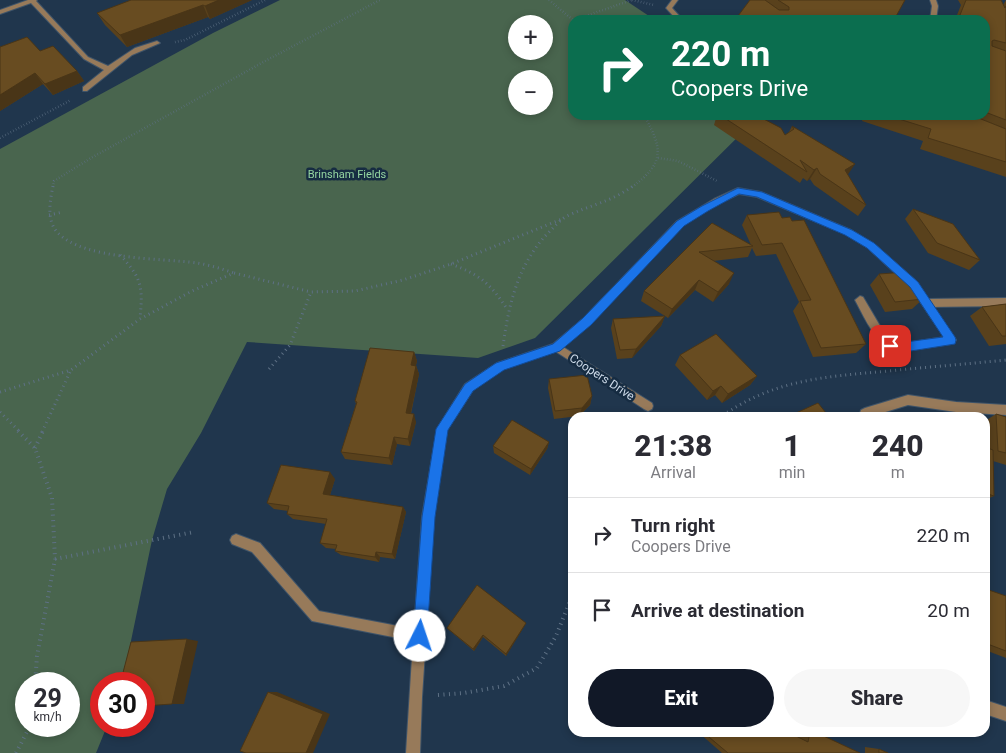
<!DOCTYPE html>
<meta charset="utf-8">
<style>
body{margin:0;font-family:Roboto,sans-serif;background:#f7f7f7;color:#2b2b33;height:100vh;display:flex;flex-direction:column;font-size:19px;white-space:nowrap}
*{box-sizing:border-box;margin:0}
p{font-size:16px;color:#7c7c81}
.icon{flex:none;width:28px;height:28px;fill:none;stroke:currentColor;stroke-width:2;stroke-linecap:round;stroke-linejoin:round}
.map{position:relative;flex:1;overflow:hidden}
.sheet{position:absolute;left:568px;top:412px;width:422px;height:325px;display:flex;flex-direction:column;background:#fff;border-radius:15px;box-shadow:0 2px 8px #0003}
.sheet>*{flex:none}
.top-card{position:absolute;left:568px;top:15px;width:422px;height:105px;border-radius:15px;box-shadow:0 2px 8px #0003;background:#0b6e4f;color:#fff;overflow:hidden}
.tools{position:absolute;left:508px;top:15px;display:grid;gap:10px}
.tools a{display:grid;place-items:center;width:45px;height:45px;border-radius:50%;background:#fff;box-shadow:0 2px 8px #0003;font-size:25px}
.speed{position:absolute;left:15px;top:672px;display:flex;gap:10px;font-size:25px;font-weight:700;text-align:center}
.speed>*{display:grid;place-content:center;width:65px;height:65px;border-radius:50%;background:#fff;box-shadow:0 2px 8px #0003;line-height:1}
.speed small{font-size:12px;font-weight:400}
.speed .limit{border:8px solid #d22;background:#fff;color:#111}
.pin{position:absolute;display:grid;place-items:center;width:42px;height:42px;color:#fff;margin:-21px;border-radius:10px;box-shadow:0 2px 8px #0006}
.me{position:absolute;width:55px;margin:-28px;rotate:4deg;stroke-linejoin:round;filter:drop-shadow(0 0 4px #0008)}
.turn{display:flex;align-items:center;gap:18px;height:105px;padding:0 20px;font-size:22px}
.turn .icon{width:65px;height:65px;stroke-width:2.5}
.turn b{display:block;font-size:35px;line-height:42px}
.eta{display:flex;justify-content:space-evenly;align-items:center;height:85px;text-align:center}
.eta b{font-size:30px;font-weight:800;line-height:35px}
.primary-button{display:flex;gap:10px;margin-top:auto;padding:10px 20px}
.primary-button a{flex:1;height:58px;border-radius:30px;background:#111827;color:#fff;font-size:20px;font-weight:800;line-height:58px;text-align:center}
.primary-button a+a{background:#f7f7f7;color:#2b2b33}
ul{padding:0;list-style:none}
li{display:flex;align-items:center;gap:15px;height:75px;padding:0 20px;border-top:1px solid #e1e1e2}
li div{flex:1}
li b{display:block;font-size:19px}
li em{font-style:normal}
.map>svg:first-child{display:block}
.green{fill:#49654e;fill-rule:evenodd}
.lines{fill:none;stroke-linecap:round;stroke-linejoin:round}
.service-casing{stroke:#3f5469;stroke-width:2}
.minor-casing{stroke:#3f5469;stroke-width:2}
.path-far2{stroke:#5e7185;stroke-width:2.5;stroke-dasharray:0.5 2.5;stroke-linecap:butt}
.path-far1{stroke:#5e7185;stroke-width:3;stroke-dasharray:1 4;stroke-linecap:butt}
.path{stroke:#5e7185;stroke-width:4;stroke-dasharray:1 4.5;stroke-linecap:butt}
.service{fill:#977a5a;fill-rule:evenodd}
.minor{fill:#977a5a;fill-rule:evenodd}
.wall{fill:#59411c}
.shaded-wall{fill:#493517}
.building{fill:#684c21;stroke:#493517}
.route{fill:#1a73e8;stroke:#114b97}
.labels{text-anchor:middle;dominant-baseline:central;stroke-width:5;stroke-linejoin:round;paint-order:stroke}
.far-park-label{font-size:11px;fill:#95d6a1;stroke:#162c42}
.street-label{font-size:12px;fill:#cedbea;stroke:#162c42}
</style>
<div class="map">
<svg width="1006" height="753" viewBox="0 0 1006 753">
<rect width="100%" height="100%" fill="#20364d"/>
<path class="green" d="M 280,0 L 625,0 L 655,20 L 572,20 L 572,115 L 760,115 L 535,338 L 478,358 L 247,342 L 201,433 L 167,489 L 152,540 L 122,684 L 101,684 L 101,726 L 107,726 L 96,753 L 0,753 L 0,149 L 213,33 ZM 516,24 L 544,24 L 544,51 L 516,51 ZM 516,79 L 544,79 L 544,106 L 516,106 ZM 26,684 L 69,684 L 69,726 L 26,726 Z"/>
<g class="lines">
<defs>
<g id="service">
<path d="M 860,296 L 863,297 L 883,331 L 899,344 L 951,336 L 954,337 L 956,340 L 954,343 L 951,344 L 898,352 C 875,344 866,320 855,300 Z"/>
<path d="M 1006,298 L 1006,306 L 926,307 L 921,303 L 926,299 Z"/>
</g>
<g id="minor">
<path d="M 28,0 L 37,0 L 36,1 L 88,57 L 108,66 L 135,48 L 157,41 L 160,43 L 132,55 L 87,91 L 83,91 L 83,87 L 104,70 L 84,59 L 31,3 L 0,14 L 0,10 Z"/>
<path d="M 672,0 L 678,0 L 672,8 L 683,20 L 677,20 L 666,8 Z"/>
<path d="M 930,0 L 936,0 L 938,6 L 936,20 L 930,20 L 932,6 Z"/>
<path d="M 738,188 L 761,192 L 851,230 L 874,244 L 917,282 L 954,337 L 956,340 L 954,343 L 948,343 L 911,288 L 868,248 L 845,234 L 757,197 L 739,194 L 720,203 L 683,225 L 590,324 L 563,347 L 652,403 L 653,406 L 652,409 L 648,411 L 644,409 L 555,351 L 503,369 L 473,390 L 447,430 L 434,517 L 422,697 L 420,753 L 406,753 L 413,641 L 312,621 L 252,552 L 232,544 L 230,540 L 232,536 L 236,534 L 260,543 L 319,611 L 414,629 L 422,517 L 437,429 L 465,384 L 497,363 L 553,344 L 584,318 L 677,221 L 714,199 Z"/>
<path d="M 908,395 L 956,402 L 1006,405 L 1006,415 L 956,412 L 908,405 L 866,418 L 861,416 L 860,413 L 861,410 L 865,408 Z"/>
<path d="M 985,700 L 1006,707 L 1006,721 L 985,714 Z"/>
</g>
</defs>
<use href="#service" class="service-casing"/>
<use href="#minor" class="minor-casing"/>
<g class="path-far2">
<path d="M 549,0 L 573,20"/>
<path d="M 632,0 L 654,5"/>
<path d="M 574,20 L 632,0"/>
<path d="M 175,42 L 185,40 L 265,0"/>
<path d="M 0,138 L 71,100"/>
<path d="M 658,158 L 678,161 L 717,181"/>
<path d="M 53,187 L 54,181 L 91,158 L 267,60 L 380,0"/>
<path d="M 632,187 C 665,163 663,149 644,115"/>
</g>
<g class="path-far1">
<path d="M 53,186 C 50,201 46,221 58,233 C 84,260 161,258 197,263 C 210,265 222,269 234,273"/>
<path d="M 49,215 L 63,212"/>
<path d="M 120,255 C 142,278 143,287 140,318"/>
<path d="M 451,264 C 480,275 490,283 507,309"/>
<path d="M 503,346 C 509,303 518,263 550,231 C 555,226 560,220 567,216 C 590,205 611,202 633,186"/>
<path d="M 269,369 L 290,345 L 311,292"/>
<path d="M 0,392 L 71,370 L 140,319 L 192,291 L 234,273 L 311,292 L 355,291 L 403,280 L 451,264 L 562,219"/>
<path d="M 0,412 L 20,432"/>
<path d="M 719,418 C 774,379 824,377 888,371 C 928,367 967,364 1006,360"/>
<path d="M 42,432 L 71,370"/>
</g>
<g class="path">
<path d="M 18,431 L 35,448 L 52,498 L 55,559 L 37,656 L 35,684"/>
<path d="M 35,448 L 43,431"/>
<path d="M 55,559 L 194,532"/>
<path d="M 438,695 L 464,693 L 504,686 L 537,668 L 556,636 L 572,596"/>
<path d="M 16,753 L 30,726"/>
</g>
<use href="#service" class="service"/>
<use href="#minor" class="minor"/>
</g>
<g class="wall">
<path d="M 252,0 L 210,19 L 208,17 L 127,47 L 105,25 L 97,13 Z"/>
<path d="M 750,0 L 905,0 L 735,20 Z"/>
<path d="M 958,0 L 1001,0 L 1003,5 L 1006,0 L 1006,177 L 920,149 L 923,141 L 862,121 L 864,115 L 985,115 L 985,20 L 955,20 L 961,5 Z"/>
<path d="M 0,47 L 40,51 L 77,71 L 84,81 L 53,95 L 43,84 L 0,111 Z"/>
<path d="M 717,115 L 756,115 L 785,135 L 789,132 L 792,126 L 848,175 L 866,205 L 858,216 L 814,185 L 810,179 L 807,181 L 803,178 L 800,183 L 714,125 Z"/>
<path d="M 913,209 L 980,260 L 969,270 L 928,253 L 905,219 Z"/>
<path d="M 747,215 L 782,218 L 866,344 L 856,353 L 813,357 L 793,311 L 799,302 L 776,254 L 756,256 L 752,248 L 748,257 L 713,261 L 729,284 L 713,302 L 695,290 L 668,318 L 665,316 L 661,326 L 632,358 L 617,359 L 611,328 L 613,319 L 665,316 L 641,301 L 644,291 L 712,223 L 751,245 L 742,225 Z"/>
<path d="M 879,274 L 923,299 L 912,309 L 885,312 L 870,285 Z"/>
<path d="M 1006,304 L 1006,344 L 989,346 L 970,316 L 982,307 Z"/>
<path d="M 414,352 L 417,361 L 416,365 L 419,374 L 411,414 L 416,422 L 410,446 L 397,444 L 392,465 L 345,459 L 341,452 L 356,404 L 355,401 Z"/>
<path d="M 680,355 L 757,376 L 750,385 L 722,403 L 715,395 L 707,400 L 675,365 Z"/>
<path d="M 549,379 L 592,396 L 590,405 L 579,416 L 554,419 L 548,388 Z"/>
<path d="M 996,414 L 1006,417 L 1006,465 L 993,461 L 994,496 L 985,500 L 985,421 Z"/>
<path d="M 549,442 L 547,449 L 530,475 L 494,453 L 493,446 Z"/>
<path d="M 335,479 L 330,495 L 403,507 L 406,512 L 395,559 L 380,557 L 379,562 L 341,555 L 335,551 L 336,549 L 326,548 L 320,543 L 326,524 L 293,519 L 287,514 L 288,511 L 274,509 L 267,503 Z"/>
<path d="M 985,589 L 1006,596 L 1006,658 L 985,650 Z"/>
<path d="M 526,623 L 525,625 L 506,656 L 483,637 L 474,651 L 449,630 L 447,628 Z"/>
<path d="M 698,732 L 788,732 L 798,737 L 799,732 L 815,732 L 860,753 L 722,753 Z"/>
<path d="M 865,747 L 879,749 L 888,753 L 865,753 Z"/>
</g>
<g class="shaded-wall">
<path d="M 219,0 L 252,0 L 210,19 L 205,6 Z"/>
<path d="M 203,5 L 208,17 L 127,47 L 120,35 Z"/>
<path d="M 77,71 L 84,81 L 53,95 L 45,84 Z"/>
<path d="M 35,73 L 43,84 L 0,111 L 0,95 Z"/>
<path d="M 855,164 L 847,176 L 845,170 Z"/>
<path d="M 817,168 L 810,179 L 807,181 L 814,170 Z"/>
<path d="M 734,273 L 729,284 L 713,302 L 718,292 Z"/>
<path d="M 699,280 L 695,290 L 668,318 L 672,309 Z"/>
<path d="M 665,316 L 661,326 L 632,358 L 636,349 Z"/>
<path d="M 414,352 L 417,361 L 414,374 L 411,365 Z"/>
<path d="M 416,366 L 419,374 L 409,421 L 406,413 Z"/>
<path d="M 757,376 L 750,385 L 722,403 L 728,394 Z"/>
<path d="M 721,386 L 715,395 L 707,400 L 713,391 Z"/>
<path d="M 592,396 L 590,405 L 579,416 L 582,408 Z"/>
<path d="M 414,414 L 416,422 L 410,446 L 408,439 Z"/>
<path d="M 394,437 L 397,444 L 392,465 L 389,458 Z"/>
<path d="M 549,442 L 547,449 L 530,475 L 531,469 Z"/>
<path d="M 330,472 L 335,479 L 328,501 L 323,494 Z"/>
<path d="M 403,507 L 406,512 L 395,559 L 392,554 Z"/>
<path d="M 376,552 L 380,557 L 379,562 L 375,557 Z"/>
<path d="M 526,623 L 525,625 L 506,656 L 506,654 Z"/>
<path d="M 483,635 L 483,637 L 474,651 L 473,649 Z"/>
<path d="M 187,639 L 198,641 L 184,704 L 172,704 Z"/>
<path d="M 268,692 L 277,692 L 330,714 L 313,753 L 306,753 Z"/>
</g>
<g class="building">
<path d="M 131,0 L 219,0 L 205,6 L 203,5 L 120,35 L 97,13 Z"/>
<path d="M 750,0 L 765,0 L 779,10 L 789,10 L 789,7 L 778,0 L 905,0 L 894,20 L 735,20 Z"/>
<path d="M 966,0 L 1001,0 L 1005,8 L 1006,6 L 1006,43 L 994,40 L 992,41 L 992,46 L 1006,51 L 1006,120 L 985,112 L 985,20 L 958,20 Z"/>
<path d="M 27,37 L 40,51 L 53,46 L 77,71 L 45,84 L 35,73 L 0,95 L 0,47 Z"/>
<path d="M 720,115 L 756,115 L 781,128 L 785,135 L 794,129 L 792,126 L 855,164 L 845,170 L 866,205 L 820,174 L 817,168 L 814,170 L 800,160 L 807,172 Z"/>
<path d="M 886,115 L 971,115 L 1006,129 L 1006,162 L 928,138 L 931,129 Z"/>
<path d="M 913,209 L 953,224 L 980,260 L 937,243 Z"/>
<path d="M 779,212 L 782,218 L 790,217 L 792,221 L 804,220 L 866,344 L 821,348 L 800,301 L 811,300 L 782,243 L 762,245 L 747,215 Z"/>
<path d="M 712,223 L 753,246 L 699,252 L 734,273 L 718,292 L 699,280 L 672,309 L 644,291 Z"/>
<path d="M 906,272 L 923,299 L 895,302 L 879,274 Z"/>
<path d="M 1006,304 L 1006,336 L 1002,336 L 982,307 Z"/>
<path d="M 665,316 L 636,349 L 620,350 L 613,319 Z"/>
<path d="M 716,334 L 757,376 L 728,394 L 721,386 L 713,391 L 680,355 Z"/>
<path d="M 370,348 L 414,352 L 411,365 L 416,366 L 406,413 L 414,414 L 408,439 L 394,437 L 389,458 L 341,452 L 357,402 L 355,401 Z"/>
<path d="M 587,375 L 592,396 L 582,408 L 555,411 L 549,379 Z"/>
<path d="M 818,403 L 830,418 L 785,418 Z"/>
<path d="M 996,414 L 1006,417 L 1006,453 L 998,451 Z"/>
<path d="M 512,420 L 549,442 L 531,469 L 493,446 Z"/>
<path d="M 985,447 L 993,450 L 994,496 L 985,493 Z"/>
<path d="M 281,465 L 330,472 L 323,494 L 403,507 L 392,554 L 376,552 L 375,557 L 335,551 L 337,545 L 320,543 L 327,519 L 287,514 L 289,506 L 267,503 Z"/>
<path d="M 477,585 L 526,623 L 506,654 L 483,635 L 473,649 L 447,628 Z"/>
<path d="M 986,589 L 1006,596 L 1006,651 L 985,643 L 985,594 L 986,595 Z"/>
<path d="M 187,639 L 172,704 L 144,706 L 144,684 L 120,684 L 131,642 Z"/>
<path d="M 268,692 L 323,714 L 306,753 L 246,753 L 240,751 Z"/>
<path d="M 703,732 L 788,732 L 808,742 L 810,732 L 815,732 L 860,753 L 728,753 Z"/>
<path d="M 879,749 L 888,753 L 879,753 Z"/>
</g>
<path class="route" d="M 738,188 L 762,192 L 852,230 L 874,243 L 918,282 L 955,337 L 956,340 L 955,344 L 898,353 L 886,349 L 885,346 L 890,341 L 898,343 L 943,337 L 910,287 L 867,248 L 845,235 L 757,197 L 739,194 L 708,211 L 684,226 L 591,325 L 560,351 L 504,370 L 473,391 L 448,430 L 435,517 L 427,636 L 425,641 L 420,643 L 415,641 L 413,636 L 422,517 L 436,429 L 465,384 L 496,363 L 553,344 L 583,318 L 677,221 L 702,206 Z"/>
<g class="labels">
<g class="far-park-label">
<text x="347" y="174">Brinsham Fields</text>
</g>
<g class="street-label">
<text transform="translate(602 377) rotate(33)">Coopers Drive</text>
</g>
</g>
</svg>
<div class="tools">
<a>+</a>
<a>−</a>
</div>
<div class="speed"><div>29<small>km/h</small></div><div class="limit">30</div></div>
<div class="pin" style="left:890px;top:346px;background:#d93025"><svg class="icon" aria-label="arrive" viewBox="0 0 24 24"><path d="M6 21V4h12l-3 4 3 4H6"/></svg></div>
<svg class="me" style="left:420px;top:636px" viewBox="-20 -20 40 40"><circle r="19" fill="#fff"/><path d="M0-13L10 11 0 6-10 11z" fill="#1a73e8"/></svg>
<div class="top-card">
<div class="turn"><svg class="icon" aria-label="right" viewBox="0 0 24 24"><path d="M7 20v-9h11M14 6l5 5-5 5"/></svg><div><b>220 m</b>Coopers Drive</div></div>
</div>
<section class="sheet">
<div class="eta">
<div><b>21:38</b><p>Arrival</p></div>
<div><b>1</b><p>min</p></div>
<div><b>240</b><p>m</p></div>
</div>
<ul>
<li><svg class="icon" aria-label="right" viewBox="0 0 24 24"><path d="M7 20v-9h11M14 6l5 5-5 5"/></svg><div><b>Turn right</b><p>Coopers Drive</p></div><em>220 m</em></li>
<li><svg class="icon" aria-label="arrive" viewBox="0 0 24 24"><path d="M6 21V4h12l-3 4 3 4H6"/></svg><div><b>Arrive at destination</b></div><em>20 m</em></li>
</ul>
<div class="primary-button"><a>Exit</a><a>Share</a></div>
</section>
</div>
